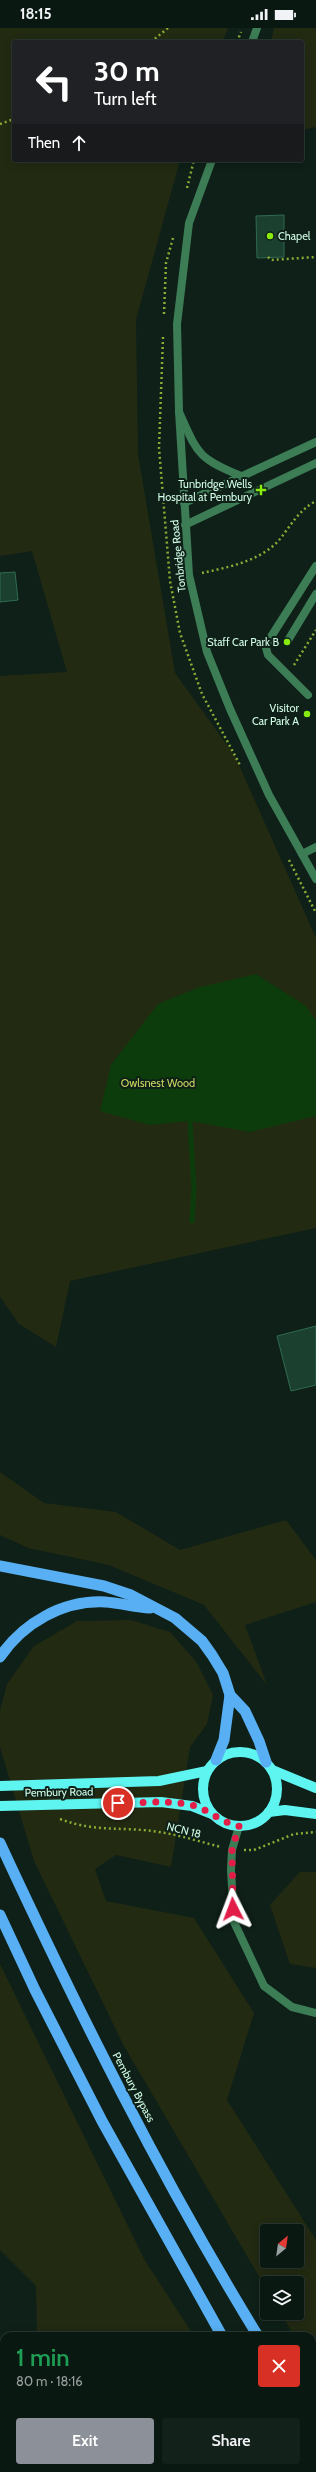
<!DOCTYPE html>
<meta charset="utf-8">
<style>
body{margin:0;font-family:Cabin,sans-serif;background:#13211b;color:#f1f3f6;height:100vh;display:flex;flex-direction:column;font-size:15px;white-space:nowrap}
*{box-sizing:border-box;margin:0}
p{font-size:13px;color:#99a09f}
.icon{flex:none;width:22px;height:22px;fill:none;stroke:currentColor;stroke-width:2;stroke-linecap:round;stroke-linejoin:round}
.map{position:relative;flex:1;overflow:hidden}
.details{position:absolute;left:0px;top:2304px;width:316px;height:140px;display:flex;flex-direction:column;background:#0a1812;border-radius:12px 12px 0 0;box-shadow:0 2px 10px #0003,0 0 0 1px #2a3732}
.details>*{flex:none}
.banner{position:absolute;left:12px;top:12px;width:292px;height:122px;border-radius:4px;box-shadow:0 2px 10px #0003,0 0 0 1px #2a3732;background:#202124;color:#fff;overflow:hidden}
.needle{width:26px;rotate:29deg}
.buttons{position:absolute;left:260px;top:2196px;display:grid;gap:8px}
.buttons a{display:grid;place-items:center;width:44px;height:44px;border-radius:4px;background:#0a1812;box-shadow:0 2px 10px #0003,0 0 0 1px #2a3732;font-size:20px}
.pin{position:absolute;display:grid;place-items:center;width:34px;height:34px;color:#fff;margin:-17px;border:2px solid #fff;border-radius:50%;box-shadow:0 1px 4px #0007}
.me{position:absolute;width:44px;margin:-22px;rotate:357deg;stroke-linejoin:round;filter:drop-shadow(0 0 3px #0008)}
.turn{display:flex;align-items:center;gap:14px;height:84px;padding:0 16px;font-size:18px}
.turn .icon{width:52px;height:52px;stroke-width:2.5}
.turn b{display:block;font-size:28px;line-height:34px}
.then{display:flex;align-items:center;height:38px;padding:0 16px;background:#0003;gap:8px;font-size:15px}
.round{display:grid;place-items:center;flex:none;width:42px;height:42px;border-radius:4px;background:#13211b}
.headline{display:flex;align-items:center;justify-content:space-between;height:68px;padding:0 16px}
h1{font-size:24px;font-weight:600;line-height:30px;color:#1e9e55}
.cta{display:flex;gap:8px;margin-top:auto;padding:8px 16px}
.cta a{flex:1;height:46px;border-radius:4px;background:#8c9099;color:#fff;font-size:16px;font-weight:600;line-height:46px;text-align:center}
.cta a+a{background:#13211b;color:#f1f3f6}
.status{display:flex;justify-content:space-between;align-items:center;height:28px;padding:0 20px;background:#0a1812;direction:ltr}
.status svg{height:11px;fill:currentColor}
.map>svg:first-child{display:block}
.green{fill:#232a12;fill-rule:evenodd}
.water{fill:#0d3c0c}
.lines{fill:none;stroke-linecap:round;stroke-linejoin:round}
.stream{stroke:#0d3c0c;stroke-width:5}
.building{fill:#1c4030;stroke:#2f6b50}
.path{stroke:#8aac35;stroke-width:2.5;stroke-dasharray:2 3;stroke-linecap:butt}
.service{stroke:#3c7d55;stroke-width:8}
.tertiary{stroke:#3c7d55;stroke-width:8}
.primary{stroke:#5ef5f1;stroke-width:10}
.trunk{stroke:#58aff3;stroke-width:11}
.route{stroke:#e11d48;stroke-width:7;stroke-dasharray:0 12.6}
.poi-dot{fill:#88eb0e;stroke:#0e2018;stroke-width:1.5}
.labels{text-anchor:middle;dominant-baseline:central;stroke-width:4;stroke-linejoin:round;paint-order:stroke}
.poi-label{font-size:11px;fill:#d1fce5;stroke:#0e2018;text-anchor:end}
.street-label{font-size:11px;fill:#d1fce5;stroke:#0e2018}
.park-label{font-size:11px;fill:#ccd861;stroke:#0e2018}
</style>
<div class="status"><b>18:15</b><svg viewBox="0 0 49 12"><path d="M0 12V9h3v3zM5 12V6h3v6zM10 12V3h3v9zM15 12V0h3v12zM26 1h20v11H26zM47 4h2v5h-2z"/></svg></div>
<div class="map">
<svg width="316" height="2444" viewBox="0 0 316 2444">
<rect width="100%" height="100%" fill="#0e2018"/>
<g class="green">
<path d="M 0,0 L 228,0 L 222,14 L 14,14 L 14,132 L 180,132 L 136,292 L 138,426 L 175,645 L 235,728 L 316,910 L 316,1200 L 70,1253 L 56,1319 L 19,1296 L 0,1269 L 0,648 L 67,644 L 32,523 L 0,528 Z"/>
<path d="M 274,0 L 316,0 L 316,99 L 302,102 L 302,14 L 271,14 Z"/>
<path d="M 0,1444 L 44,1475 L 116,1484 L 180,1522 L 286,1492 L 316,1532 L 316,1574 L 245,1597 L 267,1657 L 204,1577 L 109,1537 L 28,1520 L 0,1507 Z"/>
<path d="M 131,1592 L 170,1604 L 197,1635 L 213,1667 L 207,1696 L 190,1719 L 171,1839 L 116,1827 L 95,1841 L 106,1873 L 194,1890 L 254,1985 L 227,2072 L 316,2212 L 316,2345 L 312,2338 L 312,2308 L 294,2308 L 281,2285 L 297,2285 L 297,2255 L 267,2255 L 267,2262 L 124,2018 L 34,1833 L 0,1719 L 0,1683 L 7,1656 L 34,1618 L 77,1593 ZM 267,2203 L 297,2203 L 297,2233 L 267,2233 Z"/>
<path d="M 300,1844 L 316,1844 L 316,1940 L 290,1936 L 270,1877 Z"/>
<path d="M 0,1936 L 144,2231 L 194,2308 L 37,2308 L 36,2258 L 0,2222 Z"/>
<path d="M 4,2432 L 4,2440 L 117,2440 L 116,2444 L 0,2444 Z"/>
<path d="M 229,2440 L 279,2440 L 282,2444 L 232,2444 Z"/>
</g>
<path class="water" d="M 256,946 L 306,978 L 316,993 L 316,1088 L 250,1104 L 190,1093 L 149,1097 L 100,1083 L 111,1037 L 158,976 L 197,960 Z"/>
<g class="lines">
<path class="stream" d="M 190,1093 L 194,1161 L 192,1193"/>
</g>
<g class="building">
<path d="M 284,187 L 284,229 L 257,230 L 256,188 Z"/>
<path d="M 15,544 L 18,572 L 0,574 L 0,545 Z"/>
<path d="M 316,1298 L 316,1357 L 291,1363 L 277,1308 Z"/>
</g>
<g class="lines">
<g class="path">
<path d="M 151,14 L 168,0"/>
<path d="M 237,14 L 241,4"/>
<path d="M 0,96 L 14,91"/>
<path d="M 187,160 L 194,132"/>
<path d="M 268,229 L 271,232 L 316,229"/>
<path d="M 164,286 L 166,235 L 173,210"/>
<path d="M 163,309 L 159,420 L 170,553 L 180,605 L 202,666 L 240,737"/>
<path d="M 202,545 C 229,539 261,533 280,511 C 291,497 299,482 316,473"/>
<path d="M 294,637 L 316,602"/>
<path d="M 289,832 L 316,885"/>
<path d="M 60,1791 C 97,1805 122,1798 159,1804 C 180,1807 201,1814 221,1819"/>
<path d="M 244,1822 L 254,1822 L 294,1806 L 316,1804"/>
</g>
<g class="service">
<path d="M 179,384 C 198,426 197,430 241,448"/>
<path d="M 184,475 L 316,414"/>
<path d="M 185,497 L 316,435"/>
<path d="M 287,614 L 316,566"/>
<path d="M 308,667 L 268,627 L 266,620 L 269,612 L 316,538"/>
<path d="M 302,826 L 316,819"/>
<path d="M 239,1798 L 232,1822 L 231,1842 L 234,1894 L 264,1958 L 292,1979 L 316,1985"/>
</g>
<g class="tertiary">
<path d="M 252,14 L 257,0"/>
<path d="M 212,132 L 189,195 L 177,296 L 179,383 L 189,547 L 207,624 L 230,681 L 269,767 L 316,851"/>
</g>
<g class="primary">
<circle cx="240" cy="1761" r="37"/>
<path d="M 272,1742 L 316,1760"/>
<path d="M 0,1758 L 159,1753 L 207,1743"/>
<path d="M 0,1778 L 161,1774 L 192,1778 L 212,1786"/>
<path d="M 269,1784 L 285,1782 L 316,1786"/>
</g>
<g class="trunk">
<path d="M 0,1538 L 104,1558 L 131,1567 L 175,1590 L 202,1613 L 212,1627 L 223,1645 L 230,1667 L 245,1683 L 259,1713 L 266,1734"/>
<path d="M 0,1629 C 23,1595 63,1572 105,1574 C 120,1575 135,1579 150,1580"/>
<path d="M 216,1732 L 224,1712 L 230,1667"/>
<path d="M 0,1815 C 78,1983 161,2150 258,2308"/>
<path d="M 0,1887 L 35,1962 L 102,2093 L 222,2308"/>
<path d="M 312,2396 L 316,2403"/>
<path d="M 304,2440 L 307,2444"/>
</g>
</g>
<g class="lines">
<path class="route" d="M 118,1775 C 142,1775 168,1772 192,1777 C 210,1782 220,1794 239,1798 L 232,1822 L 233,1881"/>
</g>
<g class="poi-dot">
<circle cx="270" cy="208" r="4"/>
<path d="M259 456h4v4h4v4h-4v4h-4v-4h-4v-4h4z"/>
<circle cx="287" cy="614" r="4"/>
<circle cx="307" cy="686" r="4"/>
</g>
<g class="labels">
<g class="poi-label">
<text x="278" y="208" text-anchor="start">Chapel</text>
<text x="252" y="456">Tunbridge Wells<tspan x="252" dy="13">Hospital at Pembury</tspan></text>
<text x="279" y="614">Staff Car Park B</text>
<text x="299" y="680">Visitor<tspan x="299" dy="13">Car Park A</tspan></text>
</g>
<g class="street-label">
<text transform="translate(178 528) rotate(-96)">Tonbridge Road</text>
<text transform="translate(59 1764) rotate(-1)">Pembury Road</text>
<text transform="translate(184 1802) rotate(14)">NCN 18</text>
<text transform="translate(134 2059) rotate(62)">Pembury Bypass</text>
</g>
<g class="park-label">
<text x="158" y="1055">Owlsnest Wood</text>
</g>
</g>
</svg>
<div class="buttons">
<a><svg class="needle" viewBox="-14 -14 28 28"><path d="M0-13l5 13h-10z" fill="#e53935"/><path d="M0 13l5-13h-10z" fill="#99a09f"/></svg></a>
<a><svg class="icon" aria-label="layers" viewBox="0 0 24 24"><path d="M12 4l9 5-9 5-9-5zM3 14l9 5 9-5"/></svg></a>
</div>
<div class="pin" style="left:118px;top:1775px;background:#d93025"><svg class="icon" aria-label="arrive" viewBox="0 0 24 24"><path d="M6 21V4h12l-3 4 3 4H6"/></svg></div>
<svg class="me" style="left:233px;top:1881px" viewBox="-20 -20 40 40"><path d="M0-17L14 15 0 8-14 15z" fill="#e11d48" stroke="#fff" stroke-width="4"/></svg>
<div class="banner">
<div class="turn"><svg class="icon" aria-label="left" viewBox="0 0 24 24"><path d="M17 20v-9H6M10 6l-5 5 5 5"/></svg><div><b>30 m</b>Turn left</div></div>
<div class="then">Then<svg class="icon" aria-label="ahead" viewBox="0 0 24 24"><path d="M12 20V5M6 11l6-6 6 6"/></svg></div>
</div>
<section class="details">
<div class="headline"><div><h1>1 min</h1><p>80 m · 18:16</p></div><a class="round" style="background:#d93025;color:#fff"><svg class="icon" aria-label="close" viewBox="0 0 24 24"><path d="M6 6l12 12M18 6L6 18"/></svg></a></div>
<div class="cta"><a>Exit</a><a>Share</a></div>
</section>
</div>
